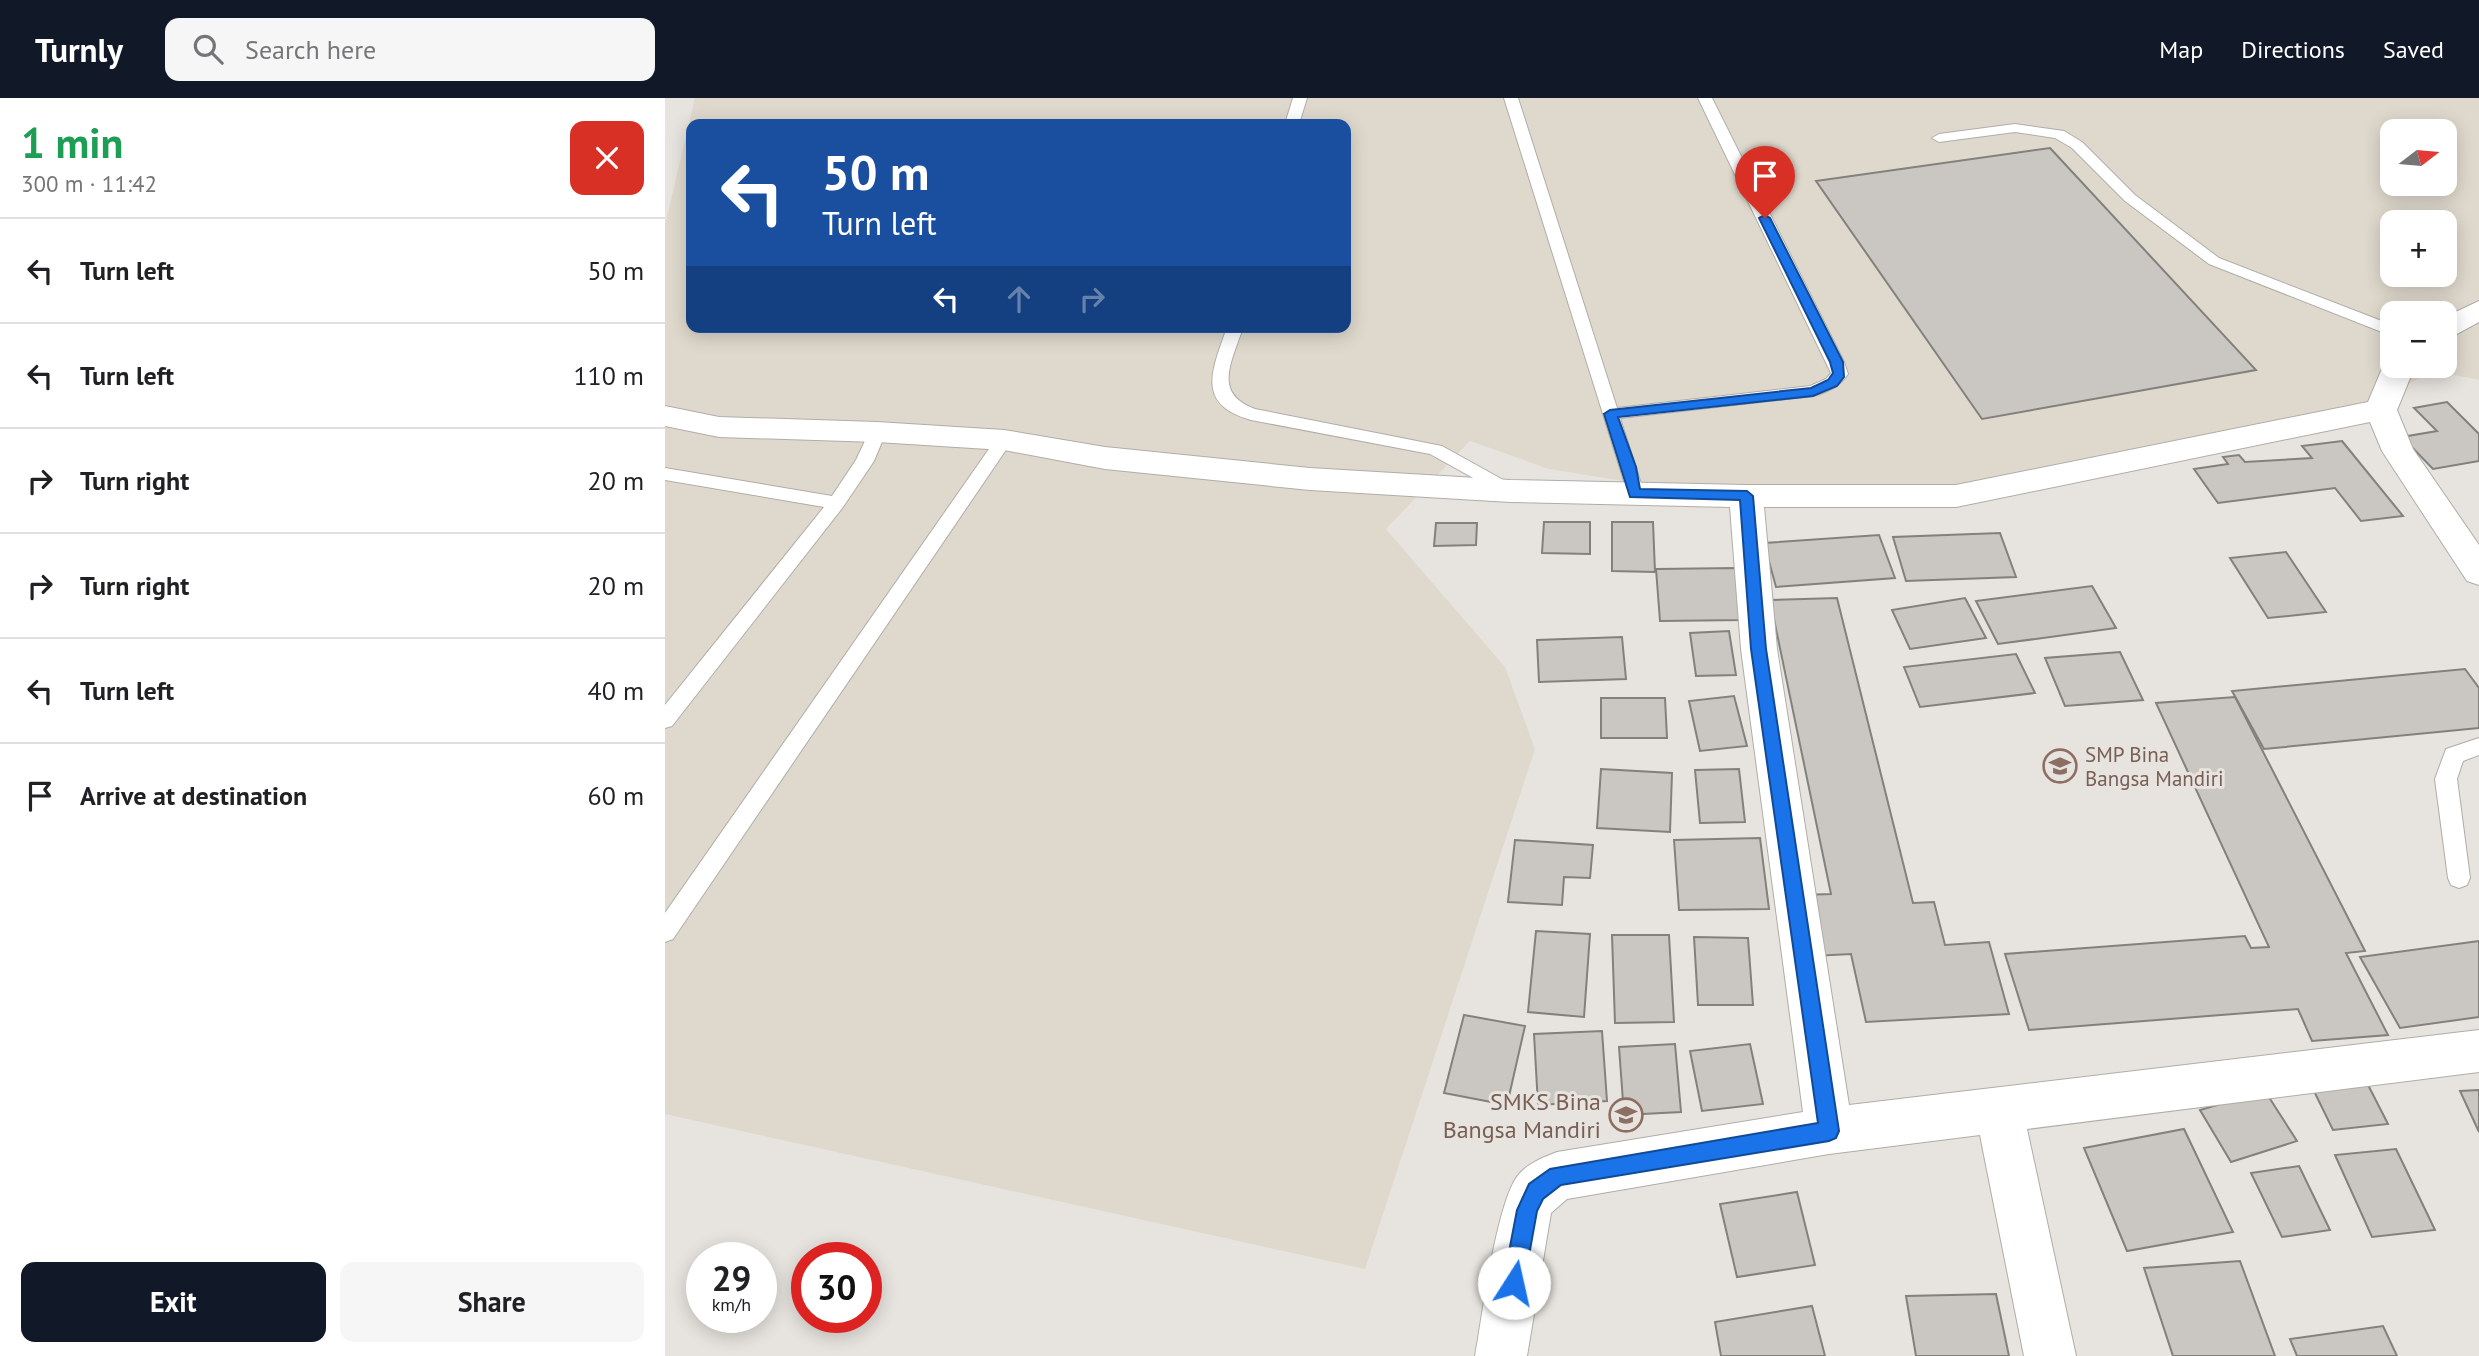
<!DOCTYPE html>
<meta charset="utf-8">
<style>
body{margin:0;font-family:"PT Sans",sans-serif;background:#f6f6f6;color:#202124;height:100vh;display:flex;flex-direction:column;font-size:26px;white-space:nowrap}
*{box-sizing:border-box;margin:0}
p{font-size:23px;color:#757577}
.icon{flex:none;width:38px;height:38px;fill:none;stroke:currentColor;stroke-width:2;stroke-linecap:round;stroke-linejoin:round}
.map{position:relative;flex:1;overflow:hidden}
.panel{display:flex;flex-direction:column;background:#fff;width:665px}
.panel>*{flex:none}
.top-card{position:absolute;left:21px;top:21px;width:665px;height:214px;border-radius:14px;box-shadow:0 4px 18px #0003;background:#1a4fa0;color:#fff;overflow:hidden}
.needle{width:46px;rotate:74deg}
.tools{position:absolute;left:1715px;top:21px;display:grid;gap:14px}
.tools a{display:grid;place-items:center;width:77px;height:77px;border-radius:14px;background:#fff;box-shadow:0 4px 18px #0003;font-size:35px}
.speed{position:absolute;left:21px;top:1144px;display:flex;gap:14px;font-size:35px;font-weight:700;text-align:center}
.speed>*{display:grid;place-content:center;width:91px;height:91px;border-radius:50%;background:#fff;box-shadow:0 4px 18px #0003;line-height:1}
.speed small{font-size:18px;font-weight:400}
.speed .limit{border:10px solid #d22;background:#fff;color:#111}
.pin{position:absolute;display:grid;place-items:center;width:60px;height:60px;color:#fff;margin:-72px -30px;border-radius:50% 50% 50% 0;rotate:-45deg;box-shadow:0 0 7px #0007}
.pin .icon{rotate:45deg}
.me{position:absolute;width:77px;margin:-38px;rotate:10deg;stroke-linejoin:round;filter:drop-shadow(0 0 5px #0008)}
.turn{display:flex;align-items:center;gap:24px;height:147px;padding:0 21px;font-size:32px}
.turn .icon{width:91px;height:91px;stroke-width:2.5}
.turn b{display:block;font-size:49px;line-height:60px}
.lanes{display:flex;align-items:center;height:66px;padding:0 21px;background:#0003;justify-content:center;gap:35px;direction:ltr}
.lanes .off{opacity:.35}
.round{display:grid;place-items:center;flex:none;width:74px;height:74px;border-radius:14px;background:#f6f6f6}
.summary{display:flex;align-items:center;justify-content:space-between;height:119px;padding:0 21px}
h1{font-size:42px;font-weight:700;line-height:52px;color:#1e9e55}
.primary-button{display:flex;gap:14px;margin-top:auto;padding:14px 21px}
.primary-button a{flex:1;height:80px;border-radius:14px;background:#111827;color:#fff;font-size:28px;font-weight:700;line-height:80px;text-align:center}
.primary-button a+a{background:#f6f6f6;color:#202124}
ul{padding:0;list-style:none}
li{display:flex;align-items:center;gap:21px;height:105px;padding:0 21px;border-top:2px solid #e0e0e0}
li div{flex:1}
li b{display:block;font-size:26px}
li em{font-style:normal}
header{display:flex;align-items:center;gap:42px;box-sizing:border-box;height:98px;padding:0 35px;background:#111827;color:#fff}
header strong{font-size:33px}
nav{display:flex;gap:38px;margin-inline-start:auto;font-size:24px}
.search{width:490px;height:63px;background:#f6f6f6;display:flex;align-items:center;gap:18px;box-sizing:border-box;padding:0 24px;border-radius:14px;color:#757577;font-size:26px}
main{display:flex;flex:1;min-height:0}
.map>svg:first-child{display:block}
.built{fill:#dfd9cd;fill-rule:evenodd}
.building{fill:#cac7c2;stroke:#83817c;stroke-width:2}
.lines{fill:none;stroke-linecap:round;stroke-linejoin:round}
.lane-casing{stroke:#b0ada8;stroke-width:2}
.street-casing{stroke:#b0ada8;stroke-width:2}
.lane{fill:#fff;fill-rule:evenodd}
.street{fill:#fff;fill-rule:evenodd}
.route{fill:#1a73e8;stroke:#114b97;stroke-width:2}
.labels{text-anchor:middle;dominant-baseline:central;stroke-width:6;stroke-linejoin:round;paint-order:stroke}
.education-label{font-size:21px;fill:#785e54;stroke:#e7e4df;text-anchor:start}
.near-education-label{font-size:24px;fill:#785e54;stroke:#e7e4df;text-anchor:end}
</style>
<header>
<strong>Turnly</strong>
<div class="search"><svg class="icon" aria-label="search" viewBox="0 0 24 24"><circle cx="10" cy="10" r="6"/><path d="M15 15l6 6"/></svg>Search here</div>
<nav><a>Map</a><a>Directions</a><a>Saved</a></nav>
</header>
<main>
<section class="panel">
<div class="summary"><div><h1>1 min</h1><p>300 m · 11:42</p></div><a class="round" style="background:#d93025;color:#fff"><svg class="icon" aria-label="close" viewBox="0 0 24 24"><path d="M6 6l12 12M18 6L6 18"/></svg></a></div>
<ul>
<li><svg class="icon" aria-label="left" viewBox="0 0 24 24"><path d="M17 20v-9H6M10 6l-5 5 5 5"/></svg><div><b>Turn left</b></div><em>50 m</em></li>
<li><svg class="icon" aria-label="left" viewBox="0 0 24 24"><path d="M17 20v-9H6M10 6l-5 5 5 5"/></svg><div><b>Turn left</b></div><em>110 m</em></li>
<li><svg class="icon" aria-label="right" viewBox="0 0 24 24"><path d="M7 20v-9h11M14 6l5 5-5 5"/></svg><div><b>Turn right</b></div><em>20 m</em></li>
<li><svg class="icon" aria-label="right" viewBox="0 0 24 24"><path d="M7 20v-9h11M14 6l5 5-5 5"/></svg><div><b>Turn right</b></div><em>20 m</em></li>
<li><svg class="icon" aria-label="left" viewBox="0 0 24 24"><path d="M17 20v-9H6M10 6l-5 5 5 5"/></svg><div><b>Turn left</b></div><em>40 m</em></li>
<li><svg class="icon" aria-label="arrive" viewBox="0 0 24 24"><path d="M6 21V4h12l-3 4 3 4H6"/></svg><div><b>Arrive at destination</b></div><em>60 m</em></li>
</ul>
<div class="primary-button"><a>Exit</a><a>Share</a></div>
</section>
<div class="map">
<svg width="1814" height="1258" viewBox="0 0 1814 1258">
<rect width="100%" height="100%" fill="#e7e4df"/>
<path class="built" d="M 30,0 L 1814,0 L 1814,282 L 1766,272 L 1705,311 L 1324,395 L 1014,392 L 884,371 L 805,343 L 721,431 L 840,569 L 870,651 L 700,1171 L 0,1016 L 0,127 ZM 26,26 L 681,26 L 681,229 L 26,229 ZM 1727,33 L 1780,33 L 1780,86 L 1727,86 ZM 1727,124 L 1780,124 L 1780,177 L 1727,177 ZM 1727,215 L 1780,215 L 1780,268 L 1727,268 Z"/>
<g class="building">
<path d="M 1385,50 L 1591,272 L 1317,321 L 1151,83 Z"/>
<path d="M 1782,304 L 1814,336 L 1814,363 L 1768,371 L 1737,339 L 1772,333 L 1749,310 Z"/>
<path d="M 1677,343 L 1738,418 L 1696,423 L 1670,390 L 1553,405 L 1529,371 L 1563,366 L 1558,359 L 1574,357 L 1580,364 L 1647,360 L 1637,348 Z"/>
<path d="M 879,424 L 925,424 L 925,456 L 877,455 Z"/>
<path d="M 947,424 L 988,424 L 990,474 L 947,473 Z"/>
<path d="M 771,425 L 812,425 L 811,447 L 769,448 Z"/>
<path d="M 1335,435 L 1351,479 L 1241,483 L 1228,439 Z"/>
<path d="M 1214,437 L 1230,480 L 1111,489 L 1099,445 Z"/>
<path d="M 1621,454 L 1661,514 L 1603,520 L 1565,460 Z"/>
<path d="M 1071,470 L 1078,522 L 995,523 L 991,471 Z"/>
<path d="M 1427,488 L 1451,530 L 1333,546 L 1311,503 Z"/>
<path d="M 1172,500 L 1248,805 L 1269,804 L 1280,847 L 1324,844 L 1344,916 L 1201,924 L 1186,856 L 1148,858 L 1136,797 L 1166,796 L 1105,502 Z"/>
<path d="M 1300,500 L 1321,540 L 1245,551 L 1227,512 Z"/>
<path d="M 1064,533 L 1071,577 L 1031,578 L 1025,535 Z"/>
<path d="M 957,539 L 961,581 L 874,584 L 872,542 Z"/>
<path d="M 1455,554 L 1478,602 L 1400,608 L 1380,560 Z"/>
<path d="M 1351,556 L 1370,595 L 1255,609 L 1239,569 Z"/>
<path d="M 1800,571 L 1814,590 L 1814,630 L 1599,651 L 1567,593 Z"/>
<path d="M 1069,598 L 1082,648 L 1035,653 L 1024,603 Z"/>
<path d="M 1570,599 L 1700,853 L 1681,855 L 1723,937 L 1647,943 L 1633,911 L 1364,932 L 1340,856 L 1580,838 L 1586,850 L 1604,849 L 1491,605 Z"/>
<path d="M 936,600 L 1000,600 L 1002,640 L 936,640 Z"/>
<path d="M 936,671 L 1007,675 L 1005,734 L 932,730 Z"/>
<path d="M 1074,671 L 1080,724 L 1035,725 L 1030,672 Z"/>
<path d="M 1095,740 L 1104,811 L 1014,812 L 1009,742 Z"/>
<path d="M 850,742 L 928,747 L 925,780 L 899,779 L 897,807 L 843,804 Z"/>
<path d="M 871,833 L 925,836 L 919,919 L 863,914 Z"/>
<path d="M 947,837 L 1004,837 L 1009,924 L 950,925 Z"/>
<path d="M 1029,839 L 1083,840 L 1088,907 L 1033,907 Z"/>
<path d="M 1814,843 L 1814,919 L 1735,930 L 1695,859 Z"/>
<path d="M 799,917 L 860,928 L 842,1007 L 779,995 Z"/>
<path d="M 937,933 L 942,1003 L 873,1007 L 869,936 Z"/>
<path d="M 1010,946 L 1016,1014 L 959,1017 L 954,949 Z"/>
<path d="M 1085,946 L 1098,1006 L 1037,1013 L 1025,953 Z"/>
<path d="M 1701,983 L 1723,1026 L 1668,1032 L 1647,989 Z"/>
<path d="M 1814,992 L 1814,1034 L 1795,993 Z"/>
<path d="M 1600,993 L 1632,1043 L 1566,1064 L 1535,1012 Z"/>
<path d="M 1519,1031 L 1568,1134 L 1462,1153 L 1419,1050 Z"/>
<path d="M 1731,1051 L 1770,1132 L 1707,1139 L 1670,1057 Z"/>
<path d="M 1634,1068 L 1665,1132 L 1617,1139 L 1586,1075 Z"/>
<path d="M 1132,1094 L 1150,1167 L 1072,1179 L 1055,1106 Z"/>
<path d="M 1575,1163 L 1610,1258 L 1508,1258 L 1479,1170 Z"/>
<path d="M 1331,1196 L 1344,1258 L 1251,1258 L 1241,1198 Z"/>
<path d="M 1147,1208 L 1160,1258 L 1056,1258 L 1050,1224 Z"/>
<path d="M 1718,1228 L 1732,1258 L 1632,1258 L 1625,1241 Z"/>
</g>
<g class="lines">
<defs>
<g id="lane">
<path d="M 628,0 L 642,0 L 634,26 L 620,26 Z"/>
<path d="M 839,0 L 853,0 L 952,310 L 1145,288 L 1161,281 L 1166,275 L 1033,0 L 1047,0 L 1179,264 L 1183,276 C 1174,289 1163,294 1148,298 L 955,320 L 979,395 L 976,399 L 964,399 Z"/>
<path d="M 1350,26 L 1399,33 L 1417,44 L 1470,97 L 1554,160 L 1727,227 L 1727,238 L 1544,166 L 1460,103 L 1407,50 L 1390,40 L 1350,34 L 1274,44 L 1267,40 L 1274,36 Z"/>
<path d="M 562,229 L 578,229 C 568,262 546,295 590,311 L 777,348 L 851,389 L 854,393 L 851,397 L 839,397 L 765,356 L 586,322 C 529,306 548,271 562,229 Z"/>
<path d="M 212,328 L 221,334 L 209,363 L 178,409 L 7,628 L 0,630 L 0,607 L 159,409 L 0,382 L 0,370 L 167,398 L 191,362 L 206,330 Z"/>
<path d="M 339,336 L 345,338 L 348,342 L 345,346 L 8,841 L 0,844 L 0,815 L 333,338 Z"/>
<path d="M 1814,640 L 1814,657 L 1798,663 L 1792,681 L 1805,780 L 1802,787 L 1794,790 L 1786,787 L 1783,780 L 1770,681 L 1781,651 Z"/>
</g>
<g id="street">
<path d="M 1814,203 L 1814,224 L 1790,237 L 1780,240 L 1780,219 Z"/>
<path d="M 1724,261 L 1727,261 L 1727,268 L 1750,268 L 1732,312 L 1748,351 L 1814,447 L 1814,487 L 1802,483 L 1717,353 L 1705,324 L 1291,409 L 1099,409 L 1112,551 L 1184,1007 L 1814,932 L 1814,974 L 1362,1031 L 1411,1258 L 1359,1258 L 1315,1037 L 1164,1056 L 902,1101 L 886,1115 L 862,1258 L 810,1258 C 817,1221 832,1098 855,1075 C 864,1065 879,1059 892,1054 L 1138,1014 L 1076,551 L 1065,409 L 845,404 L 645,392 L 440,371 L 339,352 L 212,344 L 54,339 L 0,328 L 0,308 L 54,319 L 212,324 L 339,332 L 440,349 L 645,370 L 845,382 L 1081,387 L 1291,387 L 1703,304 L 1716,273 Z"/>
</g>
</defs>
<use href="#lane" class="lane-casing"/>
<use href="#street" class="street-casing"/>
<use href="#lane" class="lane"/>
<use href="#street" class="street"/>
</g>
<path class="route" d="M 1100,117 L 1105,120 L 1178,264 L 1179,279 L 1172,288 L 1148,298 L 953,319 L 971,369 L 975,391 L 1082,393 L 1088,398 L 1101,551 L 1174,1033 L 1171,1040 L 1164,1043 L 896,1087 L 878,1101 L 872,1113 L 859,1185 L 856,1192 L 849,1195 L 841,1192 L 838,1185 L 852,1112 L 864,1086 L 885,1071 L 1153,1025 L 1086,551 L 1075,402 L 965,399 L 939,316 L 945,312 L 1146,290 L 1163,282 L 1168,275 L 1165,264 L 1094,120 Z"/>
<defs>
<symbol id="school-ring" viewBox="-11 -11 22 22"><circle r="9.5" fill="#e7e4df" stroke="#8d6e63" stroke-width="1.5"/><path d="M0-5L7-2L0 1L-7-2ZM-4 1L0 2.5L4 1V4Q0 6-4 4Z" fill="#8d6e63"/></symbol>
</defs>
<g fill-rule="evenodd">
<use href="#school-ring" x="1376" y="649" width="38" height="38"/>
<use href="#school-ring" x="942" y="998" width="38" height="38"/>
</g>
<g class="labels">
<g class="education-label">
<text x="1420" y="656">SMP Bina<tspan x="1420" dy="24">Bangsa Mandiri</tspan></text>
</g>
<g class="near-education-label">
<text x="936" y="1003">SMKS Bina<tspan x="936" dy="28">Bangsa Mandiri</tspan></text>
</g>
</g>
</svg>
<div class="tools">
<a><svg class="needle" viewBox="-14 -14 28 28"><path d="M0-13l5 13h-10z" fill="#e53935"/><path d="M0 13l5-13h-10z" fill="#757577"/></svg></a>
<a>+</a>
<a>−</a>
</div>
<div class="speed"><div>29<small>km/h</small></div><div class="limit">30</div></div>
<div class="pin" style="left:1100px;top:120px;background:#d93025"><svg class="icon" aria-label="arrive" viewBox="0 0 24 24"><path d="M6 21V4h12l-3 4 3 4H6"/></svg></div>
<svg class="me" style="left:849px;top:1185px" viewBox="-20 -20 40 40"><circle r="19" fill="#fff"/><path d="M0-13L10 11 0 6-10 11z" fill="#1a73e8"/></svg>
<div class="top-card">
<div class="turn"><svg class="icon" aria-label="left" viewBox="0 0 24 24"><path d="M17 20v-9H6M10 6l-5 5 5 5"/></svg><div><b>50 m</b>Turn left</div></div>
<div class="lanes"><svg class="icon" aria-label="left" viewBox="0 0 24 24"><path d="M17 20v-9H6M10 6l-5 5 5 5"/></svg><svg class="icon off" aria-label="ahead" viewBox="0 0 24 24"><path d="M12 20V5M6 11l6-6 6 6"/></svg><svg class="icon off" aria-label="right" viewBox="0 0 24 24"><path d="M7 20v-9h11M14 6l5 5-5 5"/></svg></div>
</div>
</div>
</main>
